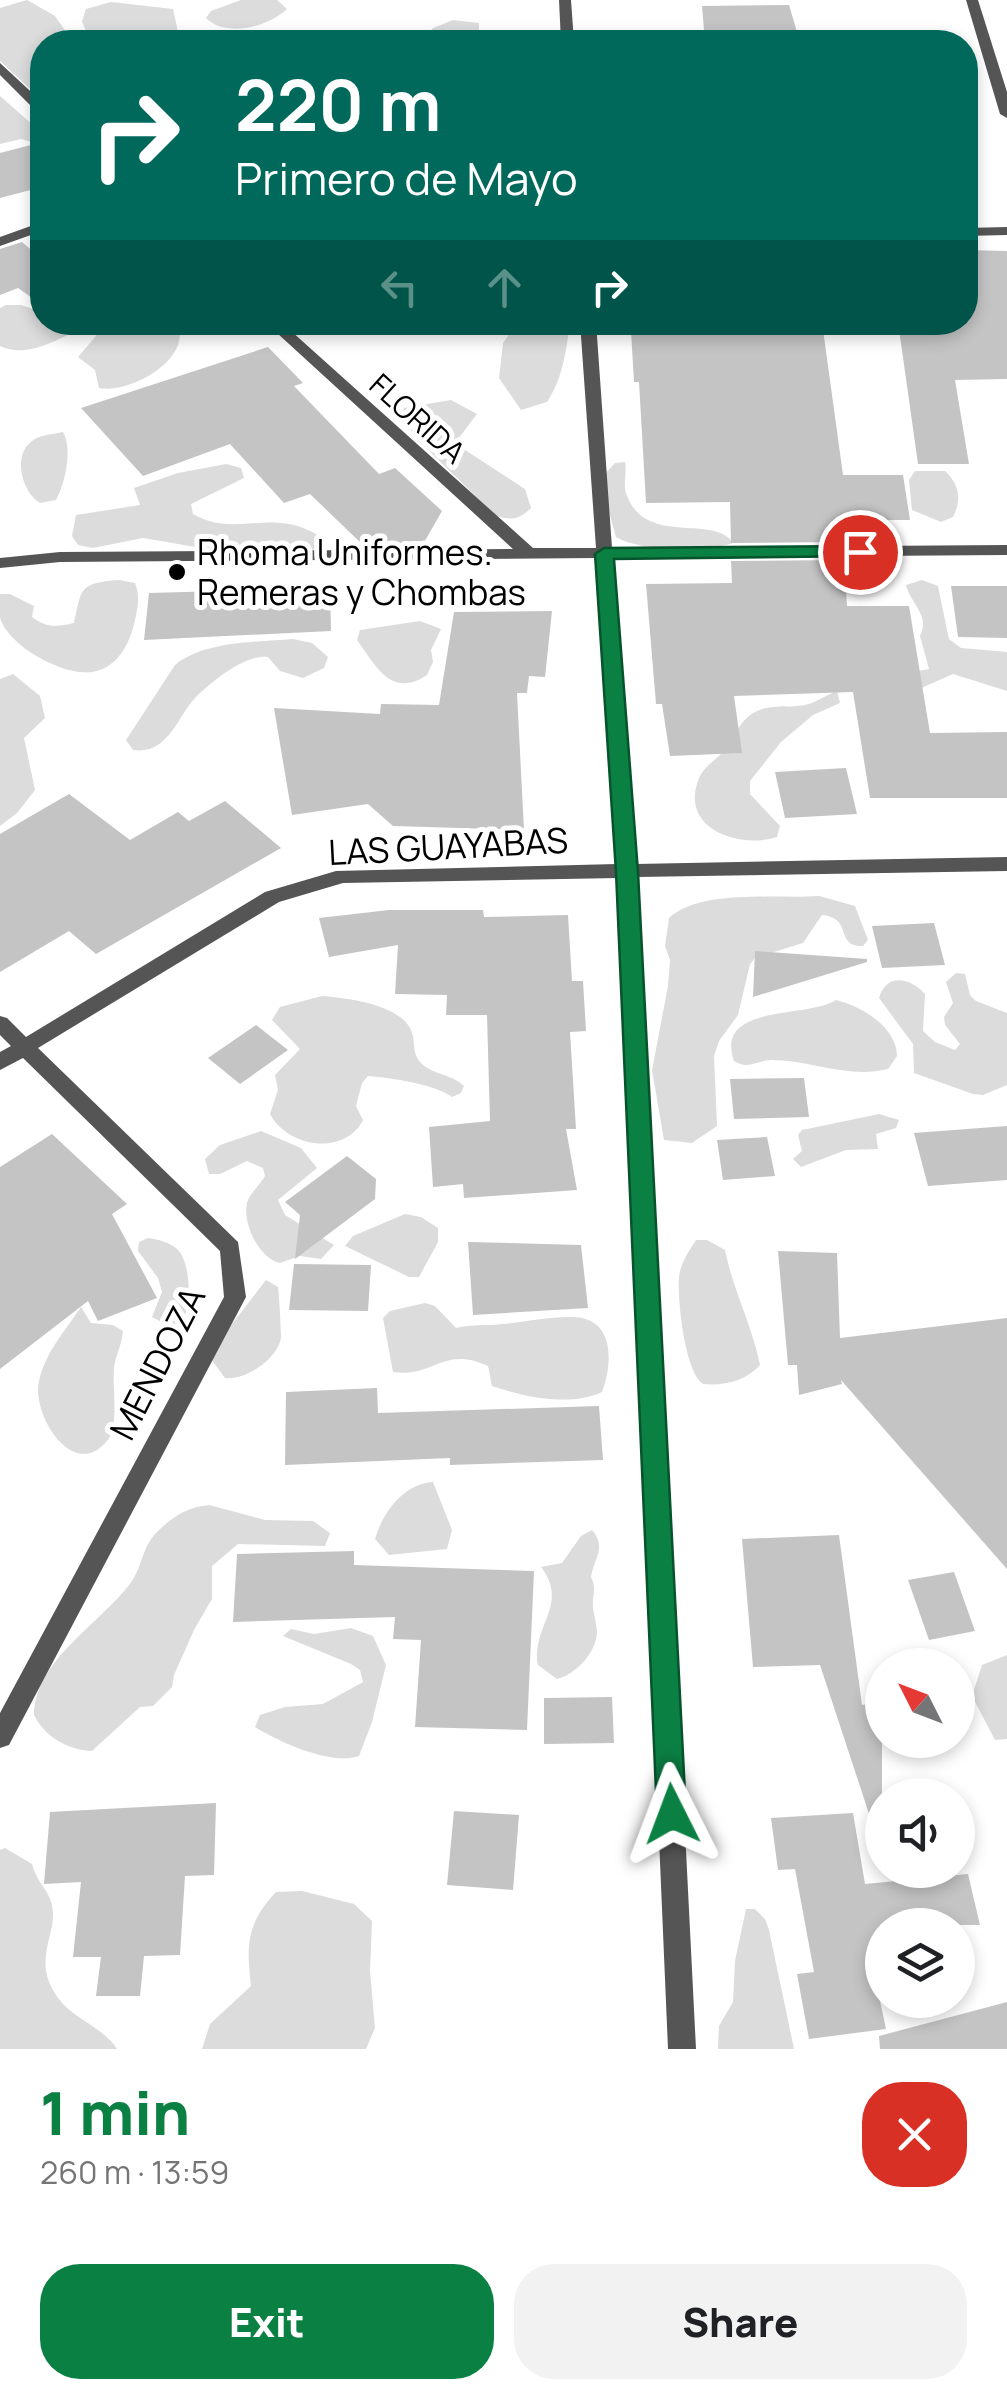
<!DOCTYPE html>
<meta charset="utf-8">
<style>
body{margin:0;font-family:Manrope,sans-serif;background:#f2f2f2;color:#202124;height:100vh;display:flex;flex-direction:column;font-size:38px;white-space:nowrap}
*{box-sizing:border-box;margin:0}
p{font-size:32px;color:#757577}
.icon{flex:none;width:55px;height:55px;fill:none;stroke:currentColor;stroke-width:2;stroke-linecap:round;stroke-linejoin:round}
.map{position:relative;height:2049px;overflow:hidden}
.side{display:flex;flex-direction:column;background:#fff;flex:1}
.side>*{flex:none}
.guide{position:absolute;left:30px;top:30px;width:948px;height:305px;border-radius:40px;box-shadow:0 5px 15px #0003;background:#00695c;color:#fff;overflow:hidden}
.needle{width:65px;rotate:312deg}
.buttons{position:absolute;left:865px;top:1648px;display:grid;gap:20px}
.buttons a{display:grid;place-items:center;width:110px;height:110px;border-radius:50%;background:#fff;box-shadow:0 5px 15px #0003;font-size:50px}
.pin{position:absolute;display:grid;place-items:center;width:85px;height:85px;color:#fff;margin:-42px;border:5px solid #fff;border-radius:50%;box-shadow:0 2px 10px #0007}
.me{position:absolute;width:110px;margin:-55px;rotate:357deg;stroke-linejoin:round;filter:drop-shadow(0 0 8px #0008)}
.turn{display:flex;align-items:center;gap:35px;height:210px;padding:0 40px;font-size:45px}
.turn .icon{width:130px;height:130px;stroke-width:2.5}
.turn b{display:block;font-size:70px;line-height:85px}
.lanes{display:flex;align-items:center;height:95px;padding:0 40px;background:#0003;justify-content:center;gap:50px;direction:ltr}
.lanes .off{opacity:.35}
.round{display:grid;place-items:center;flex:none;width:105px;height:105px;border-radius:40px;background:#f2f2f2}
.overview{display:flex;align-items:center;justify-content:space-between;height:170px;padding:0 40px}
h1{font-size:60px;font-weight:800;line-height:75px;color:#0b8043}
.action{display:flex;gap:20px;margin-top:auto;padding:20px 40px}
.action a{flex:1;height:115px;border-radius:40px;background:#0b8043;color:#fff;font-size:40px;font-weight:800;line-height:115px;text-align:center}
.action a+a{background:#f2f2f2;color:#202124}
.map>svg:first-child{display:block}
.green{fill:#dcdcdc}
.building{fill:#c4c4c4}
.lines{fill:none;stroke-linecap:round;stroke-linejoin:round}
.street{fill:#555;fill-rule:evenodd}
.route{fill:#0b8043;stroke:#07532c;stroke-width:2.5}
.poi-dot{fill:#000;stroke:#fff;stroke-width:4}
.labels{text-anchor:middle;dominant-baseline:central;stroke-width:10;stroke-linejoin:round;paint-order:stroke}
.far-street-label{font-size:30px;fill:#000;stroke:#fff}
.poi-label{font-size:35px;fill:#000;stroke:#fff;text-anchor:start}
.street-label{font-size:35px;fill:#000;stroke:#fff}
</style>
<div class="map">
<svg width="1007" height="2049" viewBox="0 0 1007 2049">
<rect width="100%" height="100%" fill="#fff"/>
<g class="green">
<path d="M 27,0 L 55,16 L 73,42 L 42,42 L 42,100 L 0,61 L 0,8 Z"/>
<path d="M 241,0 L 277,0 L 287,9 C 268,27 226,38 206,18 L 211,11 Z"/>
<path d="M 111,2 L 173,9 L 180,41 L 90,42 L 82,21 L 86,9 Z"/>
<path d="M 453,20 L 479,23 L 479,42 L 421,42 L 433,28 Z"/>
<path d="M 0,96 L 42,133 L 42,145 L 21,139 L 0,144 Z"/>
<path d="M 6,305 L 21,305 L 42,312 L 42,322 L 78,323 L 82,328 C 57,340 26,359 0,346 L 0,308 Z"/>
<path d="M 107,323 C 119,322 169,322 178,325 C 191,362 127,394 99,388 L 95,370 L 78,357 Z"/>
<path d="M 517,323 L 570,323 C 566,351 563,378 547,402 L 521,410 L 499,378 L 503,343 Z"/>
<path d="M 451,400 L 477,414 L 458,439 L 462,448 L 525,489 L 531,508 C 519,520 510,521 495,515 L 419,441 L 401,417 L 404,408 Z"/>
<path d="M 63,432 C 73,449 65,484 56,500 L 40,503 C 22,492 12,455 32,441 C 39,435 54,434 63,432 Z"/>
<path d="M 625,462 C 627,472 623,484 626,493 C 644,548 714,513 733,543 C 705,552 641,552 616,537 L 607,505 L 604,475 L 615,463 Z"/>
<path d="M 226,464 L 241,468 L 244,478 L 191,504 L 193,514 C 237,540 277,503 326,541 L 317,550 L 270,547 L 219,551 L 143,538 L 93,548 L 78,545 L 72,536 L 76,515 L 140,505 L 134,488 L 178,473 Z"/>
<path d="M 915,471 L 945,471 C 959,484 962,499 953,517 L 941,522 L 912,510 L 909,480 Z"/>
<path d="M 119,580 L 135,583 C 141,597 137,613 133,628 C 116,685 74,680 30,652 C 19,645 2,629 0,617 C 0,610 0,601 0,594 L 10,594 L 34,606 L 32,617 C 46,628 57,627 74,623 C 82,589 78,583 119,580 Z"/>
<path d="M 922,580 L 938,586 C 942,605 945,620 949,639 L 961,648 L 1007,652 L 1007,691 L 953,674 L 919,689 L 901,674 L 929,669 L 920,636 C 931,616 910,603 906,585 Z"/>
<path d="M 420,621 L 441,629 L 431,650 L 433,662 L 427,675 C 391,699 376,666 357,640 L 360,630 Z"/>
<path d="M 293,639 L 312,643 L 328,657 L 324,668 L 303,678 L 280,671 L 268,657 C 245,654 211,682 195,698 C 177,717 168,755 133,750 L 126,740 L 175,665 C 203,641 257,642 293,639 Z"/>
<path d="M 13,674 L 40,696 L 45,718 L 24,738 L 35,790 L 17,813 L 0,826 L 0,679 Z"/>
<path d="M 837,691 L 840,703 L 813,715 L 781,742 L 750,781 L 750,794 L 780,826 L 777,837 C 741,849 680,830 698,781 C 703,765 718,760 727,747 C 735,737 739,723 749,716 C 768,701 789,710 809,704 C 818,701 828,694 837,691 Z"/>
<path d="M 819,896 L 855,906 L 868,940 L 863,946 C 834,947 854,918 822,915 L 803,943 L 755,958 L 750,964 L 738,1015 L 719,1041 L 714,1056 L 717,1126 L 692,1143 L 664,1140 L 652,1070 L 668,986 L 670,960 L 665,946 L 669,918 C 700,889 777,899 819,896 Z"/>
<path d="M 956,973 L 965,974 L 970,995 L 976,1001 L 1007,1013 L 1007,1085 L 983,1095 L 973,1094 L 914,1073 L 913,1044 L 879,998 C 886,973 910,977 925,994 L 923,1031 L 935,1042 L 955,1050 L 960,1044 L 945,1025 L 944,1017 L 953,1003 L 946,982 Z"/>
<path d="M 322,996 C 347,998 397,1004 410,1028 C 417,1041 410,1052 422,1064 C 434,1075 452,1074 464,1086 L 461,1093 L 452,1097 C 435,1084 391,1078 368,1076 L 362,1083 L 356,1106 L 363,1120 C 345,1156 288,1148 270,1114 L 278,1090 L 275,1075 L 300,1049 L 272,1020 L 280,1007 Z"/>
<path d="M 836,1000 C 862,1006 897,1028 897,1056 L 888,1069 C 848,1079 811,1060 771,1060 C 756,1061 748,1070 734,1061 C 714,1003 807,1019 836,1000 Z"/>
<path d="M 879,1114 L 899,1120 L 896,1128 L 876,1134 L 878,1149 L 846,1150 L 801,1167 L 793,1159 L 802,1151 L 798,1135 L 802,1130 Z"/>
<path d="M 261,1131 L 301,1148 L 317,1168 L 278,1200 L 285,1215 L 334,1245 L 321,1259 L 300,1256 L 280,1263 C 260,1259 242,1224 247,1203 C 249,1194 260,1185 265,1176 L 263,1168 L 247,1161 L 220,1174 L 209,1174 L 205,1159 L 220,1145 Z"/>
<path d="M 405,1214 L 421,1217 L 438,1228 L 438,1242 L 419,1277 L 409,1277 L 345,1246 L 353,1236 Z"/>
<path d="M 148,1238 C 159,1240 171,1242 179,1251 C 191,1266 192,1308 181,1323 L 169,1326 L 152,1317 L 162,1292 L 158,1278 L 138,1251 L 139,1242 Z"/>
<path d="M 696,1240 L 707,1240 L 725,1250 C 733,1290 752,1325 760,1365 C 746,1381 724,1386 703,1384 C 685,1373 677,1299 679,1277 C 680,1264 689,1251 696,1240 Z"/>
<path d="M 266,1280 L 278,1287 C 279,1292 281,1333 281,1337 C 279,1358 245,1381 225,1378 L 208,1355 Z"/>
<path d="M 425,1303 L 435,1306 L 456,1328 C 472,1324 487,1326 503,1324 C 523,1322 564,1314 582,1318 C 616,1325 611,1369 602,1392 C 570,1407 525,1397 492,1386 L 488,1366 C 443,1345 434,1378 393,1372 L 383,1318 L 390,1311 Z"/>
<path d="M 81,1307 L 91,1323 L 113,1325 L 123,1331 C 122,1345 115,1356 114,1369 C 112,1386 119,1423 109,1438 C 76,1485 31,1416 39,1381 C 45,1353 65,1331 81,1307 Z"/>
<path d="M 433,1482 L 452,1530 L 447,1549 L 389,1555 L 375,1539 C 383,1512 403,1484 433,1482 Z"/>
<path d="M 209,1505 L 265,1520 L 313,1521 L 330,1533 L 325,1546 L 238,1544 L 212,1566 L 212,1599 L 194,1630 L 174,1675 L 172,1687 L 153,1706 L 140,1707 L 92,1751 C 68,1750 45,1737 34,1715 C 35,1659 103,1622 132,1581 C 142,1566 143,1546 156,1533 C 172,1517 187,1507 209,1505 Z"/>
<path d="M 592,1530 C 607,1548 594,1558 591,1577 C 597,1589 592,1596 593,1608 C 594,1616 597,1625 597,1633 C 596,1653 575,1675 557,1679 L 538,1665 C 531,1626 570,1605 541,1567 L 562,1563 L 581,1536 Z"/>
<path d="M 351,1628 L 373,1636 L 386,1665 L 372,1722 L 359,1756 C 332,1766 279,1742 255,1727 L 260,1715 L 285,1707 L 323,1704 L 363,1682 L 360,1670 L 351,1664 L 283,1636 L 291,1629 L 314,1634 Z"/>
<path d="M 1007,1655 L 1007,1739 L 995,1740 L 972,1696 L 982,1665 Z"/>
<path d="M 5,1848 L 32,1864 C 37,1882 45,1886 50,1899 C 63,1931 28,1957 58,1998 C 74,2020 102,2026 117,2049 L 0,2049 L 0,1850 Z"/>
<path d="M 302,1891 L 354,1904 L 372,1921 L 370,1971 L 375,2028 L 366,2049 L 202,2049 L 210,2024 L 251,1986 C 246,1944 247,1923 276,1892 Z"/>
<path d="M 746,1909 L 755,1909 L 765,1919 L 769,1930 L 794,2049 L 718,2049 L 719,2026 L 733,2002 L 735,1961 Z"/>
</g>
<g class="building">
<path d="M 789,5 L 800,42 L 705,42 L 702,6 Z"/>
<path d="M 42,142 L 42,187 L 0,198 L 0,153 Z"/>
<path d="M 22,242 L 42,259 L 42,305 L 18,288 L 0,295 L 0,249 Z"/>
<path d="M 965,250 L 1007,251 L 1007,379 L 955,380 L 969,464 L 918,464 L 898,322 L 965,322 Z"/>
<path d="M 780,322 L 822,322 L 843,475 L 903,475 L 910,520 L 841,520 L 842,542 L 731,543 L 730,502 L 646,503 L 639,382 L 634,382 L 631,331 L 782,330 Z"/>
<path d="M 268,347 L 303,383 L 294,386 L 379,474 L 395,468 L 442,511 L 422,546 L 364,546 L 310,494 L 284,503 L 230,444 L 143,476 L 81,408 Z"/>
<path d="M 844,560 L 847,606 L 909,606 L 930,733 L 1007,732 L 1007,798 L 870,798 L 853,692 L 734,696 L 742,753 L 670,756 L 662,704 L 656,704 L 646,584 L 732,583 L 731,561 Z"/>
<path d="M 951,586 L 1007,586 L 1007,638 L 958,637 Z"/>
<path d="M 330,588 L 331,631 L 144,640 L 149,593 Z"/>
<path d="M 552,611 L 545,677 L 529,676 L 527,693 L 517,693 L 524,830 L 393,826 L 368,804 L 292,815 L 274,708 L 380,714 L 381,704 L 439,705 L 454,612 Z"/>
<path d="M 846,768 L 857,814 L 785,818 L 775,772 Z"/>
<path d="M 69,794 L 130,840 L 178,812 L 189,821 L 225,801 L 281,848 L 96,954 L 69,931 L 0,972 L 0,834 Z"/>
<path d="M 389,910 L 483,910 L 484,917 L 568,915 L 572,981 L 583,981 L 586,1031 L 570,1032 L 576,1129 L 566,1129 L 577,1190 L 464,1198 L 463,1184 L 433,1187 L 429,1127 L 490,1121 L 487,1015 L 446,1015 L 447,995 L 395,994 L 398,945 L 329,957 L 319,918 Z"/>
<path d="M 934,923 L 945,965 L 882,968 L 872,926 Z"/>
<path d="M 755,951 L 867,959 L 867,962 L 753,997 Z"/>
<path d="M 256,1025 L 288,1050 L 240,1084 L 208,1058 Z"/>
<path d="M 804,1078 L 809,1117 L 734,1119 L 730,1079 Z"/>
<path d="M 1007,1126 L 1007,1180 L 928,1186 L 914,1133 Z"/>
<path d="M 52,1134 L 127,1204 L 112,1214 L 157,1298 L 98,1321 L 88,1301 L 0,1369 L 0,1167 Z"/>
<path d="M 767,1137 L 775,1176 L 723,1180 L 717,1140 Z"/>
<path d="M 347,1156 L 376,1179 L 375,1199 L 295,1259 L 300,1215 L 285,1202 Z"/>
<path d="M 468,1242 L 581,1245 L 588,1308 L 473,1315 Z"/>
<path d="M 778,1251 L 837,1253 L 840,1338 L 1007,1318 L 1007,1569 L 841,1380 L 842,1384 L 799,1395 L 797,1365 L 788,1365 Z"/>
<path d="M 294,1264 L 371,1265 L 368,1311 L 289,1310 Z"/>
<path d="M 377,1388 L 378,1413 L 599,1406 L 603,1460 L 450,1465 L 450,1458 L 285,1465 L 286,1392 Z"/>
<path d="M 839,1535 L 862,1705 L 882,1701 L 882,1830 L 875,1832 L 820,1665 L 753,1667 L 742,1539 Z"/>
<path d="M 354,1551 L 354,1565 L 534,1571 L 527,1730 L 415,1727 L 421,1640 L 393,1639 L 395,1617 L 233,1622 L 237,1554 Z"/>
<path d="M 954,1572 L 975,1631 L 929,1640 L 908,1580 Z"/>
<path d="M 612,1697 L 614,1743 L 544,1744 L 544,1698 Z"/>
<path d="M 216,1803 L 214,1875 L 185,1876 L 180,1955 L 144,1956 L 140,1996 L 96,1996 L 101,1957 L 73,1957 L 81,1882 L 44,1884 L 50,1812 Z"/>
<path d="M 454,1811 L 519,1815 L 513,1890 L 447,1885 Z"/>
<path d="M 853,1813 L 865,1884 L 968,1874 L 980,1925 L 882,1925 L 882,1952 L 870,1953 L 886,2029 L 809,2039 L 797,1974 L 814,1972 L 795,1869 L 778,1870 L 771,1818 Z"/>
<path d="M 1007,2002 L 1007,2049 L 880,2049 L 879,2036 Z"/>
</g>
<g class="lines">
<g class="street">
<path d="M 559,0 L 571,0 L 574,42 L 561,42 Z"/>
<path d="M 966,0 L 978,0 L 1007,92 L 1007,118 L 1000,114 Z"/>
<path d="M 0,63 L 42,102 L 42,113 L 37,112 L 0,75 Z"/>
<path d="M 42,222 L 42,231 L 0,246 L 0,237 Z"/>
<path d="M 1007,227 L 1007,235 L 965,236 L 965,228 Z"/>
<path d="M 265,322 L 281,322 L 533,548 L 596,548 L 580,322 L 596,322 L 612,548 L 1007,545 L 1007,555 L 613,558 L 636,864 L 1007,857 L 1007,871 L 637,877 L 696,2049 L 668,2049 L 618,878 L 343,883 L 279,902 L 38,1048 L 238,1242 L 246,1297 L 9,1745 L 0,1748 L 0,1713 L 224,1297 L 220,1251 L 23,1058 L 0,1070 L 0,1052 L 11,1046 L 0,1035 L 0,1016 L 7,1018 L 26,1037 L 265,892 L 336,871 L 617,864 L 596,558 L 60,562 L 0,568 L 0,558 L 60,552 L 513,549 Z"/>
</g>
</g>
<path class="route" d="M 860,546 L 870,552 L 867,556 L 614,559 L 638,872 L 686,1814 L 682,1823 L 672,1827 L 661,1823 L 657,1814 L 616,872 L 595,554 L 604,548 Z"/>
<circle class="poi-dot" cx="177" cy="572" r="10"/>
<g class="labels">
<g class="far-street-label">
<text transform="translate(418 418) rotate(42)">FLORIDA</text>
</g>
<g class="poi-label">
<text x="197" y="552">Rhoma Uniformes.<tspan x="197" dy="40">Remeras y Chombas</tspan></text>
</g>
<g class="street-label">
<text transform="translate(448 846) rotate(-3)">LAS GUAYABAS</text>
<text transform="translate(157 1363) rotate(-63)">MENDOZA</text>
</g>
</g>
</svg>
<div class="buttons">
<a><svg class="needle" viewBox="-14 -14 28 28"><path d="M0-13l5 13h-10z" fill="#e53935"/><path d="M0 13l5-13h-10z" fill="#757577"/></svg></a>
<a><svg class="icon" aria-label="sound" viewBox="0 0 24 24"><path d="M4 9h4l5-4v14l-5-4H4zM17 9q2 3 0 6"/></svg></a>
<a><svg class="icon" aria-label="layers" viewBox="0 0 24 24"><path d="M12 4l9 5-9 5-9-5zM3 14l9 5 9-5"/></svg></a>
</div>
<div class="pin" style="left:860px;top:552px;background:#d93025"><svg class="icon" aria-label="arrive" viewBox="0 0 24 24"><path d="M6 21V4h12l-3 4 3 4H6"/></svg></div>
<svg class="me" style="left:672px;top:1814px" viewBox="-20 -20 40 40"><path d="M0-17L14 15 0 8-14 15z" fill="#0b8043" stroke="#fff" stroke-width="4"/></svg>
<div class="guide">
<div class="turn"><svg class="icon" aria-label="right" viewBox="0 0 24 24"><path d="M7 20v-9h11M14 6l5 5-5 5"/></svg><div><b>220 m</b>Primero de Mayo</div></div>
<div class="lanes"><svg class="icon off" aria-label="left" viewBox="0 0 24 24"><path d="M17 20v-9H6M10 6l-5 5 5 5"/></svg><svg class="icon off" aria-label="ahead" viewBox="0 0 24 24"><path d="M12 20V5M6 11l6-6 6 6"/></svg><svg class="icon" aria-label="right" viewBox="0 0 24 24"><path d="M7 20v-9h11M14 6l5 5-5 5"/></svg></div>
</div>
</div>
<section class="side">
<div class="overview"><div><h1>1 min</h1><p>260 m · 13:59</p></div><a class="round" style="background:#d93025;color:#fff"><svg class="icon" aria-label="close" viewBox="0 0 24 24"><path d="M6 6l12 12M18 6L6 18"/></svg></a></div>
<div class="action"><a>Exit</a><a>Share</a></div>
</section>
